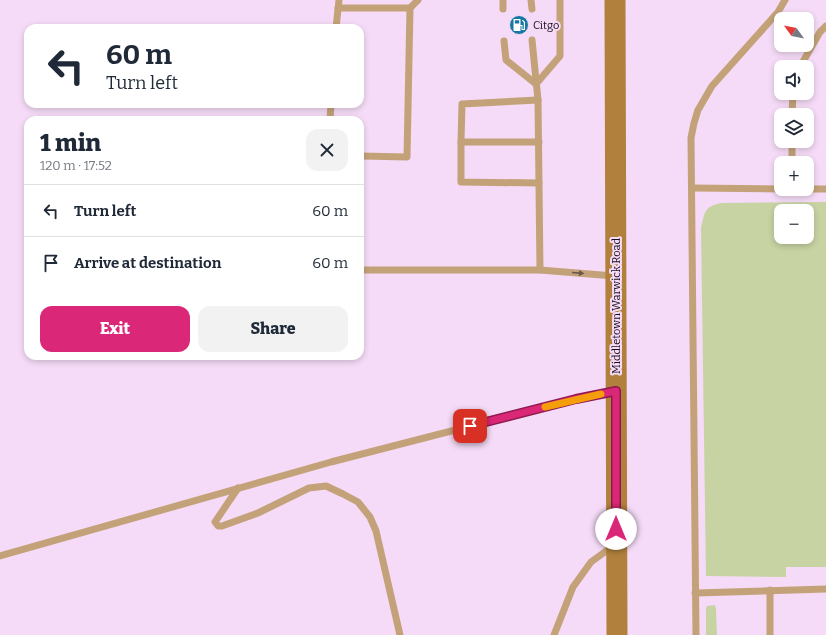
<!DOCTYPE html>
<meta charset="utf-8">
<style>
body{margin:0;font-family:Bitter,serif;background:#f2f2f3;color:#1f2937;height:100vh;display:flex;flex-direction:column;font-size:15px;white-space:nowrap}
*{box-sizing:border-box;margin:0}
p{font-size:13px;color:#747a83}
.icon{flex:none;width:22px;height:22px;fill:none;stroke:currentColor;stroke-width:2;stroke-linecap:round;stroke-linejoin:round}
.map{position:relative;flex:1;overflow:hidden}
.side{position:absolute;left:24px;top:116px;width:340px;height:244px;display:flex;flex-direction:column;background:#fff;border-radius:12px;box-shadow:0 2px 6px #0003}
.side>*{flex:none}
.guide{position:absolute;left:24px;top:24px;width:340px;height:84px;border-radius:12px;box-shadow:0 2px 6px #0003;background:#fff;color:#1f2937;overflow:hidden}
.needle{width:26px;rotate:303deg}
.buttons{position:absolute;left:774px;top:12px;display:grid;gap:8px}
.buttons a{display:grid;place-items:center;width:40px;height:40px;border-radius:8px;background:#fff;box-shadow:0 2px 6px #0003;font-size:20px}
.pin{position:absolute;display:grid;place-items:center;width:34px;height:34px;color:#fff;margin:-17px;border-radius:8px;box-shadow:0 2px 6px #0006}
.me{position:absolute;width:44px;margin:-22px;rotate:0deg;stroke-linejoin:round;filter:drop-shadow(0 0 3px #0008)}
.turn{display:flex;align-items:center;gap:14px;height:84px;padding:0 16px;font-size:18px}
.turn .icon{width:52px;height:52px;stroke-width:2.5}
.turn b{display:block;font-size:28px;line-height:34px}
.round{display:grid;place-items:center;flex:none;width:42px;height:42px;border-radius:12px;background:#f2f2f3}
.summary{display:flex;align-items:center;justify-content:space-between;height:68px;padding:0 16px}
h1{font-size:24px;font-weight:800;line-height:30px}
.cta{display:flex;gap:8px;margin-top:auto;padding:8px 16px}
.cta a{flex:1;height:46px;border-radius:12px;background:#db2777;color:#fff;font-size:16px;font-weight:800;line-height:46px;text-align:center}
.cta a+a{background:#f2f2f3;color:#1f2937}
ul{padding:0;list-style:none}
li{display:flex;align-items:center;gap:12px;height:52px;padding:0 16px;border-top:1px solid #e0e1e3}
li div{flex:1}
li b{display:block;font-size:15px}
li em{font-style:normal}
.map>svg:first-child{display:block}
.green{fill:#c7d3a3;fill-rule:evenodd}
.lines{fill:none;stroke-linecap:round;stroke-linejoin:round}
.lane{stroke:#c4a279;stroke-width:7}
.secondary{stroke:#b1803d;stroke-width:21}
.oneway{fill:#6e5849}
.route-casing{stroke:#8e194d;stroke-width:10}
.route{stroke:#db2777;stroke-width:7}
.slow{stroke:#f59e0b;stroke-width:7}
.labels{text-anchor:middle;dominant-baseline:central;stroke-width:4;stroke-linejoin:round;paint-order:stroke}
.poi-label{font-size:11px;fill:#180f19;stroke:#f5dbf7;text-anchor:start}
.street-label{font-size:11px;fill:#180f19;stroke:#f5dbf7}
</style>
<div class="map">
<svg width="826" height="635" viewBox="0 0 826 635">
<rect width="100%" height="100%" fill="#f5dbf7"/>
<g class="green">
<path d="M 826,202 L 826,567 L 786,567 L 786,577 L 706,576 L 701,228 C 705,212 704,206 722,203 ZM 781,211 L 807,211 L 807,237 L 781,237 Z"/>
<path d="M 715,605 L 716,609 L 717,635 L 706,635 L 706,609 L 707,606 Z"/>
</g>
<g class="lines">
<g class="lane">
<path d="M 503,0 L 503,9"/>
<path d="M 531,0 L 532,9"/>
<path d="M 338,8 L 410,8"/>
<path d="M 336,28 L 339,0"/>
<path d="M 532,40 L 538,100 L 540,270"/>
<path d="M 504,41 L 506,60 L 536,84 L 560,56 L 560,0"/>
<path d="M 800,67 L 820,32 L 826,26"/>
<path d="M 792,115 L 793,93"/>
<path d="M 330,120 L 331,104"/>
<path d="M 461,142 L 462,104 L 538,100"/>
<path d="M 539,142 L 461,142 L 461,182 L 539,183"/>
<path d="M 360,156 L 407,157 L 410,8 L 418,0"/>
<path d="M 792,163 L 792,141"/>
<path d="M 692,188 L 781,189"/>
<path d="M 807,189 L 826,189"/>
<path d="M 360,270 L 540,270 L 614,276"/>
<path d="M 238,488 L 215,522 L 218,526 L 222,526 L 258,513 L 309,488 L 326,486 L 343,494 L 358,502 L 370,517 L 376,531 L 400,635"/>
<path d="M 0,556 L 331,462 L 576,399 L 613,392"/>
<path d="M 770,590 L 770,635"/>
<path d="M 695,593 L 826,589"/>
<path d="M 554,635 L 573,587 L 591,562 L 613,546"/>
<path d="M 696,635 L 691,138 L 694,123 L 698,110 L 712,86 L 778,12 L 785,0"/>
</g>
<path class="secondary" d="M 615,0 L 617,635"/>
</g>
<defs><path id="oneway-solid" d="M-6-.8H1V-3.2L6.5 0L1 3.2V.8H-6Z"/></defs>
<use class="oneway" href="#oneway-solid" transform="translate(578 273) rotate(5)"/>
<g class="lines">
<defs>
<path id="route" d="M 470,426 L 576,399 L 616,391 L 616,529"/>
</defs>
<use href="#route" class="route-casing"/>
<use href="#route" class="route"/>
<path class="slow" d="M 545,407 L 601,394"/>
</g>
<defs>
<symbol id="fuel-disc" viewBox="-11 -11 22 22"><circle r="9.5" fill="#1777a4" stroke="#f5dbf7"/><path d="M-5.5-6h7V0h2V4h1.3V-2.5L3-4.5l.8-.8L6-3V5H2.5V1h-1V6h-7ZM-4.2-4.7v3.2H.2V-4.7Z" fill="#fff"/></symbol>
</defs>
<g fill-rule="evenodd">
<use href="#fuel-disc" x="508" y="14" width="22" height="22"/>
</g>
<g class="labels">
<g class="poi-label">
<text x="533" y="25">Citgo</text>
</g>
<g class="street-label">
<text transform="translate(616 306) rotate(-90)">Middletown Warwick Road</text>
</g>
</g>
</svg>
<div class="buttons">
<a><svg class="needle" viewBox="-14 -14 28 28"><path d="M0-13l5 13h-10z" fill="#e53935"/><path d="M0 13l5-13h-10z" fill="#747a83"/></svg></a>
<a><svg class="icon" aria-label="sound" viewBox="0 0 24 24"><path d="M4 9h4l5-4v14l-5-4H4zM17 9q2 3 0 6"/></svg></a>
<a><svg class="icon" aria-label="layers" viewBox="0 0 24 24"><path d="M12 4l9 5-9 5-9-5zM3 14l9 5 9-5"/></svg></a>
<a>+</a>
<a>−</a>
</div>
<div class="pin" style="left:470px;top:426px;background:#d93025"><svg class="icon" aria-label="arrive" viewBox="0 0 24 24"><path d="M6 21V4h12l-3 4 3 4H6"/></svg></div>
<svg class="me" style="left:616px;top:529px" viewBox="-20 -20 40 40"><circle r="19" fill="#fff"/><path d="M0-13L10 11 0 6-10 11z" fill="#db2777"/></svg>
<div class="guide">
<div class="turn"><svg class="icon" aria-label="left" viewBox="0 0 24 24"><path d="M17 20v-9H6M10 6l-5 5 5 5"/></svg><div><b>60 m</b>Turn left</div></div>
</div>
<section class="side">
<div class="summary"><div><h1>1 min</h1><p>120 m · 17:52</p></div><a class="round"><svg class="icon" aria-label="close" viewBox="0 0 24 24"><path d="M6 6l12 12M18 6L6 18"/></svg></a></div>
<ul>
<li><svg class="icon" aria-label="left" viewBox="0 0 24 24"><path d="M17 20v-9H6M10 6l-5 5 5 5"/></svg><div><b>Turn left</b></div><em>60 m</em></li>
<li><svg class="icon" aria-label="arrive" viewBox="0 0 24 24"><path d="M6 21V4h12l-3 4 3 4H6"/></svg><div><b>Arrive at destination</b></div><em>60 m</em></li>
</ul>
<div class="cta"><a>Exit</a><a>Share</a></div>
</section>
</div>
